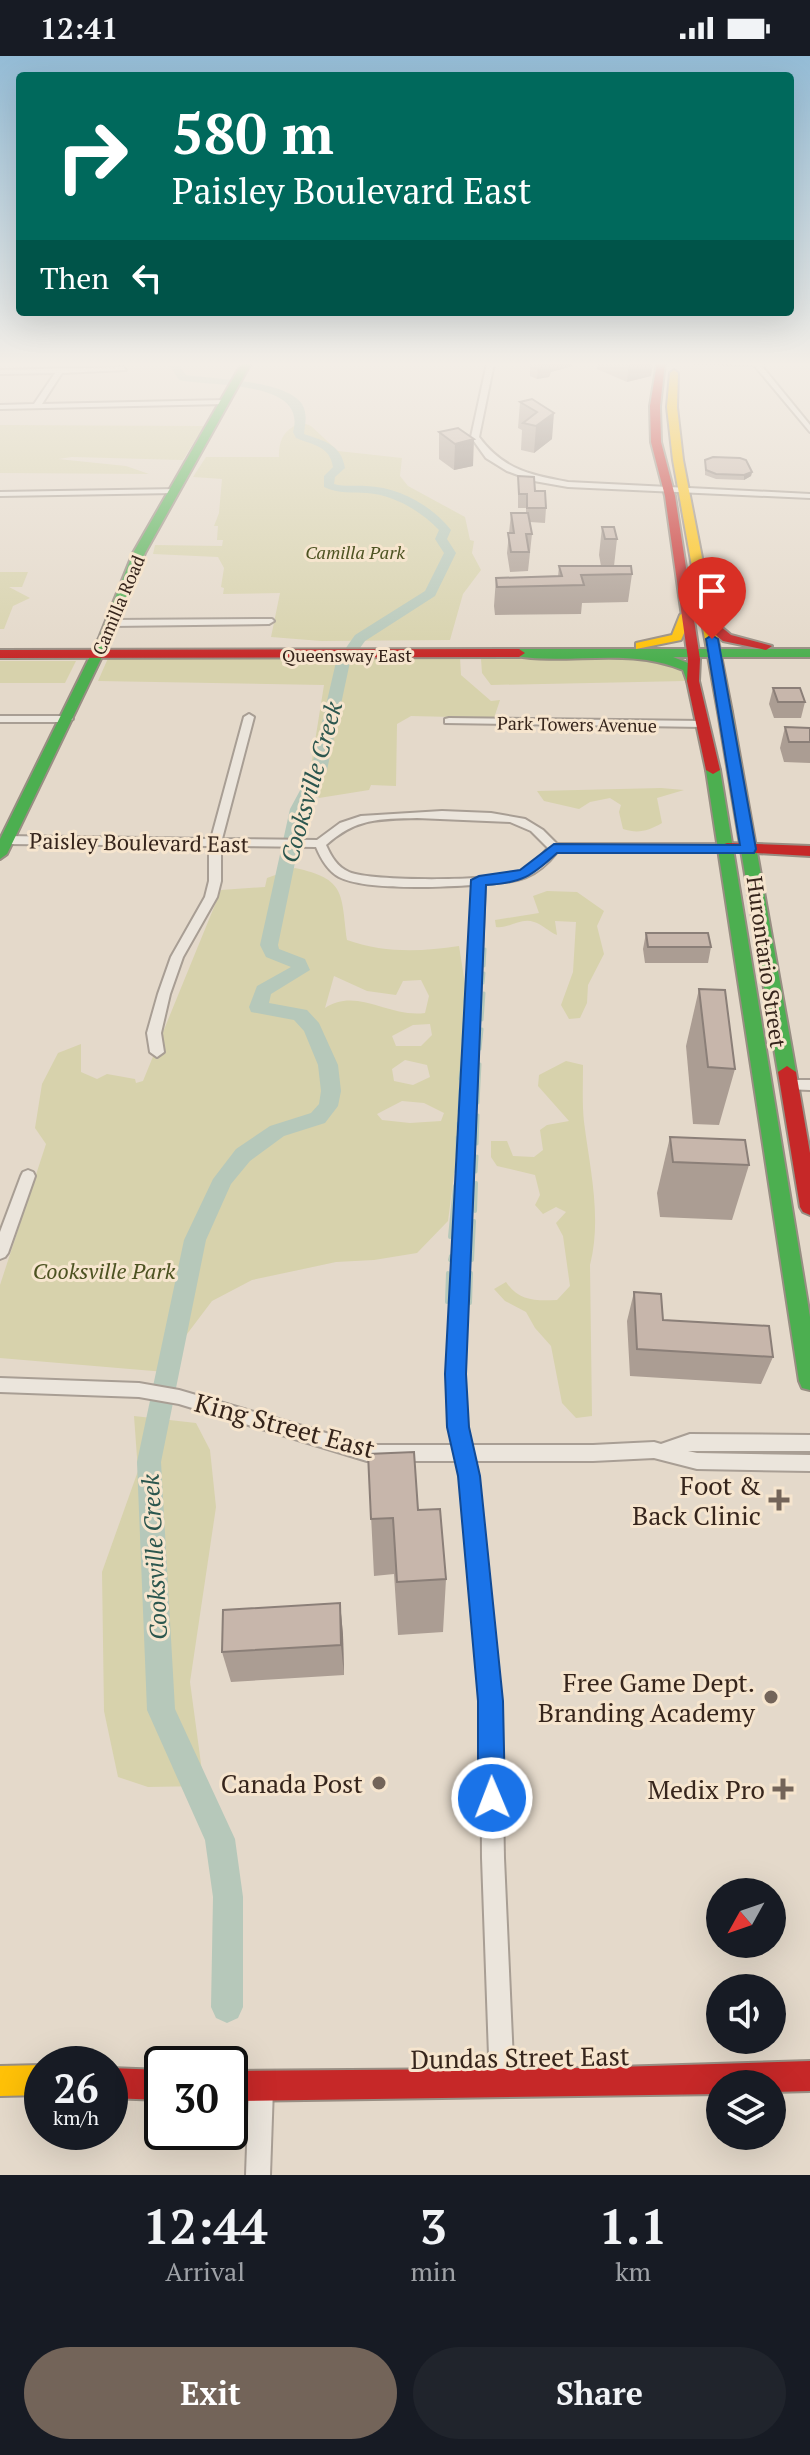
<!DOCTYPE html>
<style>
body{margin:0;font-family:"PT Serif",serif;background:#20242c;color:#f1f3f6;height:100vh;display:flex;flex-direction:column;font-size:30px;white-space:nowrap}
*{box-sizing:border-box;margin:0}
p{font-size:26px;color:#9ea1a6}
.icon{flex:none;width:44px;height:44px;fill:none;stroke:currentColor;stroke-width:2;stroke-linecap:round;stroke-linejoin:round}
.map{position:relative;height:2119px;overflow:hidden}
.sheet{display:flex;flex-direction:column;background:#171b24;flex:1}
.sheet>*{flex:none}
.top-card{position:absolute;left:16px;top:16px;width:778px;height:244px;border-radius:8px;box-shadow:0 8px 32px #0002;background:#00695c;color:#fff;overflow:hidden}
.needle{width:52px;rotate:230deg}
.tools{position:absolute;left:706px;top:1822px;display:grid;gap:16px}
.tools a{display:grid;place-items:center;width:80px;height:80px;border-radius:50%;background:#171b24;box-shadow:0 8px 32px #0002;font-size:40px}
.speed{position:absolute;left:24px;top:1990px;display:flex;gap:16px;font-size:40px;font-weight:700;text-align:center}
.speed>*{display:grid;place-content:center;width:104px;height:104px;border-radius:50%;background:#171b24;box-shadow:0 8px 32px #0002;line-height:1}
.speed small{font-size:20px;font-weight:400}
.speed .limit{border:4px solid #111;border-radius:12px;background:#fff;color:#111}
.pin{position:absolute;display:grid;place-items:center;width:68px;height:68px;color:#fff;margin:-82px -34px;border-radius:50% 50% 50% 0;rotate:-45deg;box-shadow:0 0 8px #0007}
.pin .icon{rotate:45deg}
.me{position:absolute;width:88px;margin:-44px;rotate:359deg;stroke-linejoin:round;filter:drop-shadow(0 0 6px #0008)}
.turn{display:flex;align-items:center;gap:28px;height:168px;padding:0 24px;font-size:36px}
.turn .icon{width:104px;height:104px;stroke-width:2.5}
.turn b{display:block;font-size:56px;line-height:68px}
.then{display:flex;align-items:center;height:76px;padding:0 24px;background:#0003;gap:16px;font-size:30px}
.eta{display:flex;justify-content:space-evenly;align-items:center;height:136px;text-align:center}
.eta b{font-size:48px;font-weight:700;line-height:56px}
.cta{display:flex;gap:16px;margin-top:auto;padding:16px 24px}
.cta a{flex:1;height:92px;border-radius:48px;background:#736459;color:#fff;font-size:32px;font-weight:700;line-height:92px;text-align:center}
.cta a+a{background:#20242c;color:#f1f3f6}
.status{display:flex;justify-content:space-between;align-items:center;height:56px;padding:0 40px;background:#171b24;direction:ltr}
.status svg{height:22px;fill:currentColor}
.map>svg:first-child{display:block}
.green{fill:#d7d2ac;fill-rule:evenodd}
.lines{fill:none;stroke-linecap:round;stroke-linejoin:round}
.stream-far1{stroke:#b6c8ba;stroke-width:3}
.stream{stroke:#b6c8ba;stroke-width:4}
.river{fill:#b6c8ba;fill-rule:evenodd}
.street-casing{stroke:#a89e94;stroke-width:4}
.fast-casing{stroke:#988e83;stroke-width:4}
.slow-casing{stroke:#988e83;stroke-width:4}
.jam-casing{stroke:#988e83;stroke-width:4}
.street{fill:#ebe5dc;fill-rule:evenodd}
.fast{fill:#4caf50;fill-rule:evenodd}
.slow{fill:#ffc107;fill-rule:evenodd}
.jam{fill:#c62828;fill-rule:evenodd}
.wall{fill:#ab9d93}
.shaded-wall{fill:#8b7f78}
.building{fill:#c7b6ab;stroke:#8b7f78;stroke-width:2}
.route{fill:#1a73e8;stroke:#114b97;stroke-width:2}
.poi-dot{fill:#736459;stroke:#f6e5ce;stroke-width:3}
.labels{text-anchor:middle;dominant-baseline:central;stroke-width:6;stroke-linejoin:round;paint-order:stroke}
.far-park-label{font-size:18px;font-style:italic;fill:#4d5322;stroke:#f6e5ce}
.far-street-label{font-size:18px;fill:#36251c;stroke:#f6e5ce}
.street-label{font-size:22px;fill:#36251c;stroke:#f6e5ce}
.park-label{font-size:22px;font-style:italic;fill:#4d5322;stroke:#f6e5ce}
.water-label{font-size:24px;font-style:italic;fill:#2b564e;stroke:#f6e5ce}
.near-street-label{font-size:26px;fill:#36251c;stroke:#f6e5ce}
.near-poi-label{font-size:26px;fill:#36251c;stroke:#f6e5ce;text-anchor:end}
</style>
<div class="status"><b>12:41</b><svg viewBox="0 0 49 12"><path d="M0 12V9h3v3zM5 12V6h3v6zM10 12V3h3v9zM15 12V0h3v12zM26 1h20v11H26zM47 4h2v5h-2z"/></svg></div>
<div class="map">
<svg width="810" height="2119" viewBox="0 0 810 2119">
<rect width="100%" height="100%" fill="#e4d9ca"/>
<g class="green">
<path d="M 301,366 L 311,370 L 338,395 L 402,402 L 400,420 L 408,430 L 465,461 L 470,484 L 474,485 L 472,497 L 481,514 L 463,538 L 450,584 L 321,585 L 271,581 L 280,537 L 223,538 L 224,532 L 221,531 L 224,512 L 218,501 L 153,498 L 155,489 L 222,490 L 223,484 L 217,484 L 218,470 L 214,470 L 219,457 L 222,423 L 193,421 L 206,401 L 279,401 C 279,382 284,375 301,366 Z"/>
<path d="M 0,369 L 204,370 L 183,404 L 72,401 L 58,403 L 126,410 L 149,418 L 0,417 Z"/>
<path d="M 0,516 L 28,516 L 22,531 L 9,531 L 30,542 L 13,550 L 4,573 L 0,573 Z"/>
<path d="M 109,600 L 460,601 L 461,619 L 491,645 L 500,644 L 494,662 L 411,660 L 397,668 L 396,730 L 371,729 L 369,734 L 319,742 L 308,729 L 324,629 L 98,625 Z"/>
<path d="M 553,602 L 658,604 L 680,613 L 685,625 L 491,629 L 482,617 L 481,603 Z"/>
<path d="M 0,605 L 76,605 L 65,627 L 0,627 Z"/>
<path d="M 661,732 L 684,734 L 657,742 L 662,767 C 648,775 638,778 623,773 L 619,756 L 621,749 L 610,742 L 590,746 L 579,753 L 544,745 L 537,735 Z"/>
<path d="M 295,812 C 346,823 341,837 347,884 C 384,897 420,896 459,890 L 465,928 L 456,1103 L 448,1165 L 417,1197 L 374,1204 L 336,1206 L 252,1224 L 212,1245 L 184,1282 L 177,1317 L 0,1302 L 0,1229 L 46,1088 L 35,1072 L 42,1028 L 58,997 L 81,988 L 81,1016 L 97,1023 L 107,1018 L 135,1023 L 136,1027 L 143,1025 L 221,834 L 265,831 L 267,822 ZM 334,920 L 367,935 L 396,939 L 403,925 L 421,924 L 429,940 L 425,957 C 388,962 357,931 325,952 ZM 430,968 L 432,979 L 421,990 L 396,990 L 392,980 L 413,969 ZM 405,1004 L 427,1009 L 430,1021 L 413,1029 L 394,1025 L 392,1013 ZM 402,1045 L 424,1047 L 444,1057 L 441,1065 L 410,1067 L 382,1064 L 377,1058 Z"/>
<path d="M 547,835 L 577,836 L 604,855 L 597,870 L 604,898 L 588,929 L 587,947 L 580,962 L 569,963 L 561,949 L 573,916 L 576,866 L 555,865 L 557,879 C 549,876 542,868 534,866 C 521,861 509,873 496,871 L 495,864 L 539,857 L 533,840 Z"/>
<path d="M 566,1005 L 583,1009 C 583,1028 582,1047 584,1066 C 590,1113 602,1162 590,1209 L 592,1360 L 576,1362 L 562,1347 L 551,1290 L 535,1272 L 526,1256 L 505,1245 L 494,1233 L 506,1226 C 519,1245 535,1245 557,1244 L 570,1230 L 563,1180 L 556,1167 L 566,1156 L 556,1151 L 543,1158 L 535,1149 L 540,1139 L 535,1119 L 497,1110 L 491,1101 L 491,1085 L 507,1085 L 513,1100 L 534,1101 L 543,1094 L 540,1074 L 547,1069 L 569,1065 L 538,1030 L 539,1019 Z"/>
<path d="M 134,1360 L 196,1367 L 210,1394 L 216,1451 L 190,1626 L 204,1730 L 148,1731 L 118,1721 L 104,1655 L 102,1516 L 138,1415 Z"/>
</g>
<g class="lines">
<g class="stream-far1">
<path d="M 484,910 L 485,893"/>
<path d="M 483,927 L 484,917"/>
<path d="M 465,946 L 467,925"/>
<path d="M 465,954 L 465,958"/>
<path d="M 482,964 L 484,937"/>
<path d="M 463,984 L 464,967"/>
<path d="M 480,993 L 482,973"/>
<path d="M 460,1023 L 463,994"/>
<path d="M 478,1047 L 480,1008"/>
<path d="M 459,1055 L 460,1034"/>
<path d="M 458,1067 L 458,1071"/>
<path d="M 457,1081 L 457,1099"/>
<path d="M 477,1088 L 478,1059"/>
<path d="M 456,1116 L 457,1108"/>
<path d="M 476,1116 L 477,1100"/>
</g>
<g class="stream">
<path d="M 475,1155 L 476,1127"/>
<path d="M 450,1181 L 455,1130"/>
<path d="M 450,1204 L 451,1200"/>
<path d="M 472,1204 L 474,1165"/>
<path d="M 447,1246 L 448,1217"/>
<path d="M 470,1247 L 471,1217"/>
</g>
<path class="river" d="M 168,307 L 178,307 L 186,319 C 214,323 286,324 302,348 C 308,359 305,367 304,378 C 324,385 341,388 345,412 L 335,421 L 334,428 C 345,431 355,429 366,430 C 399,431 431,449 451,474 L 447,483 L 456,497 L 435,540 L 365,585 L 350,606 L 327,714 L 306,753 L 278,889 L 279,893 L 305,903 L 310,914 L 271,938 L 269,947 L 307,954 L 319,967 L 338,1009 L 341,1035 L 338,1050 L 325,1067 L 284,1080 L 250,1105 L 231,1128 L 206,1184 L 161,1406 L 175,1653 L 235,1783 L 243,1841 L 243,1951 L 238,1962 L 227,1967 L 216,1962 L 211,1951 L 213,1841 L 205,1784 L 147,1654 L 137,1406 L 184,1184 L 213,1123 L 236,1093 L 270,1070 L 311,1057 L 319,1048 L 321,1035 L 318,1009 L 304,975 L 294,964 L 251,956 L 249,951 L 257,930 L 291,911 L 266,901 L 260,889 L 290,753 L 311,714 L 336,606 L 355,579 L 425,535 L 444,497 L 435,483 L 439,474 C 421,455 394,439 367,437 C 352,436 339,438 324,431 L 324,420 L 333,411 C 330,390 313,389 296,382 L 293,376 C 308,324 213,331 179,324 Z"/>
<defs>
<g id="street">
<path d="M 487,307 L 494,307 L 479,381 C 503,413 529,419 568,426 L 810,438 L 810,442 L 568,431 L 534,425 L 507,415 L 486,402 L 471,381 Z"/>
<path d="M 695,307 L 766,307 L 761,309 L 810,369 L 810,376 L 754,309 Z"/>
<path d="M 124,311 L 126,314 L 62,317 L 42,348 L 225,344 L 229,346 L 225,348 L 0,353 L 0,349 L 34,348 L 55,317 L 0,318 L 0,314 Z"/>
<path d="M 177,433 L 177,437 L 174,437 L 0,440 L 0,436 Z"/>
<path d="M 272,563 L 274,565 L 269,568 L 112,570 L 107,567 L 112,564 Z"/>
<path d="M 249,658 L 254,661 L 222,783 L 317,784 L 340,767 L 361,760 L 442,755 L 491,757 L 525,763 L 543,774 L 557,788 L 727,788 L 733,792 L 727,796 L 557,796 C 536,823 518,826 485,828 L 464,1318 L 466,1371 L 471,1389 L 593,1389 L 654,1386 L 661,1388 L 690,1378 L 810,1379 L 810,1395 L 688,1395 L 697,1397 L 810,1399 L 810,1415 L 697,1413 L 654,1402 L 593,1405 L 474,1405 L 478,1420 L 501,1645 L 504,1802 L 514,2028 L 510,2036 L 502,2040 L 494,2036 L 490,2028 L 482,1802 L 481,1645 L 460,1420 L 457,1405 L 367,1405 L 179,1348 L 139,1341 L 0,1336 L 0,1322 L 139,1327 L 179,1334 L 367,1389 L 453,1389 L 450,1371 L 448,1318 L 473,829 C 441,831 367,835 339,821 C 328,815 321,803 316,791 L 221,790 L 221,825 L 217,841 L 183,901 L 170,938 L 161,977 L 164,996 L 157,1001 L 150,996 L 147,977 L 158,938 L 171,901 L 205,841 L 209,825 L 209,790 L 6,788 L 0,784 L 6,780 L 211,783 L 244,661 ZM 417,762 L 510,766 L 531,775 L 548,792 C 540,801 532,811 520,816 C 497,825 372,826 349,816 C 337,811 331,800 326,789 C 356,762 379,763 417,762 Z"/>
<path d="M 0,660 L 68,660 L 73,663 L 68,666 L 0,666 Z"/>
<path d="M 449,662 L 704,665 L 709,668 L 704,671 L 445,667 L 445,663 Z"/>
<path d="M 789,1024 L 810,1024 L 810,1034 L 784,1033 L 782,1029 Z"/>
<path d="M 28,1114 L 33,1116 L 35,1120 L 8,1197 L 5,1201 L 0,1203 L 0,1176 L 21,1120 L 23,1116 Z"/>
<path d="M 261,2020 L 269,2024 L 273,2032 L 270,2119 L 246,2119 L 249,2032 L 253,2024 Z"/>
</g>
<g id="fast">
<path d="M 242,307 L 251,307 L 145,497 L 111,582 L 7,798 L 0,803 L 0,783 L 99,582 L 133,497 Z"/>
<path d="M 519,593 L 810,593 L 810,601 L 673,601 L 693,609 L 699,625 L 693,629 L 687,625 L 683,614 C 629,591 571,609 515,600 L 513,597 Z"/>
<path d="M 725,652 L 732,656 L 796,1016 L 787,1022 L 778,1016 L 718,656 Z"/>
<path d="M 713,710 L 720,714 L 810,1261 L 810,1334 L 802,1332 L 799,1325 L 706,714 Z"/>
</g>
<g id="slow">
<path d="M 674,314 L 678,317 L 677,351 L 683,404 L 732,656 L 725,660 L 718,656 L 673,404 L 667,351 L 670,317 Z"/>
<path d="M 686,555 L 692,559 L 681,584 L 636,593 L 636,587 L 672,579 L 680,559 Z"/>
<path d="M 42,2009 L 42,2039 L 0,2040 L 0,2010 Z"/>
</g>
<g id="jam">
<path d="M 657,307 L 665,307 L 660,350 L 661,386 L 675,440 L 700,603 L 699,625 L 720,714 L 713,718 L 706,714 L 687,625 L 688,603 L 665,440 L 651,386 L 650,350 Z"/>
<path d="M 705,564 L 713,564 L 731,579 L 772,590 L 766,594 L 723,585 L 705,570 Z"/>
<path d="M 0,594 L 519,593 L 525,597 L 519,601 L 0,602 Z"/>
<path d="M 727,787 L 810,790 L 810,800 L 722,795 L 722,789 Z"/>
<path d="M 787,1010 L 796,1016 L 810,1097 L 810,1159 L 803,1156 L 800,1151 L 778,1016 Z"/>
<path d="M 810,2005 L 810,2035 L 772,2036 L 772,2028 L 720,2028 L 720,2038 L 230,2045 L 230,2015 L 584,2012 Z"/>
<path d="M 110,2012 L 162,2014 L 162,2044 L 110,2042 Z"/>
</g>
</defs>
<use href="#street" class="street-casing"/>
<use href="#fast" class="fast-casing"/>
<use href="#slow" class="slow-casing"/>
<use href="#jam" class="jam-casing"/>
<use href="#street" class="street"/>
<use href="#fast" class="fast"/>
<use href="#slow" class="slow"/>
<use href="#jam" class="jam"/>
</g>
<g class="wall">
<path d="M 530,307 L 572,307 L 572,310 L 551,316 L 549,321 L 537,323 L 530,320 Z"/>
<path d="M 598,307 L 653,307 L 651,320 L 627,326 L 597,313 Z"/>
<path d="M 532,343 L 552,383 L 534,397 L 521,394 L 522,374 L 518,372 L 520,346 Z"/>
<path d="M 458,372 L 473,410 L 454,414 L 439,403 L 439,376 Z"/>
<path d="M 705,404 L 752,416 L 751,420 L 744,424 L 716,423 L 705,419 Z"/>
<path d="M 518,420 L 535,435 L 546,452 L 545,467 L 530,466 L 532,478 L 528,515 L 510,516 L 507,497 L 511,457 L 526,457 L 526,452 L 518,452 Z"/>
<path d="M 602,471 L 617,483 L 614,510 L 632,518 L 628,546 L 582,547 L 581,558 L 495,559 L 494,550 L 496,522 L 558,521 L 559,510 L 601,510 L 599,499 Z"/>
<path d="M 773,632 L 805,646 L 801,662 L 774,662 L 769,648 Z"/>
<path d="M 785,671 L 810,672 L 810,707 L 784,706 L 780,692 Z"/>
<path d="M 646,877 L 711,891 L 708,907 L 645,907 L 643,893 Z"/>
<path d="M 699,933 L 735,1013 L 719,1069 L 693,1068 L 686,990 Z"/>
<path d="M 670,1081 L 749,1109 L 732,1164 L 660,1161 L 657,1137 Z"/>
<path d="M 634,1236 L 663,1264 L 773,1301 L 761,1328 L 630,1320 L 627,1265 Z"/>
<path d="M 368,1398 L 418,1454 L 446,1523 L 443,1576 L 398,1579 L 394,1518 L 374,1520 Z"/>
<path d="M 340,1547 L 343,1579 L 344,1619 L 231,1626 L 222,1596 Z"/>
</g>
<g class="shaded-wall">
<path d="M 538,307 L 572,307 L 572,310 L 551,316 L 549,321 L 537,323 Z"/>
<path d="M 629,307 L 653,307 L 651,320 L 627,326 Z"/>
<path d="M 554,357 L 552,383 L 534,397 L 536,370 Z"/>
<path d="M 474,383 L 473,410 L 454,414 L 455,388 Z"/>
<path d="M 752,416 L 751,420 L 744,424 L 744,419 Z"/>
<path d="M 340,1547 L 343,1579 L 344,1619 L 341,1589 Z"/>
</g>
<g class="building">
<path d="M 532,343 L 554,357 L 536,370 L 523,367 L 537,356 L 520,346 Z"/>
<path d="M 458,372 L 474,383 L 455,388 L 439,376 Z"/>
<path d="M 713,401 L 740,402 L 746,404 L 752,416 L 744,419 L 716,418 L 706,414 L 705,404 Z"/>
<path d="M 518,420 L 534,421 L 535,435 L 545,435 L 546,452 L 527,452 L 527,438 L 519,438 Z"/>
<path d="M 511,457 L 528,457 L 532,478 L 526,478 L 529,496 L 511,496 L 508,477 L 514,477 Z"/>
<path d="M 602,471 L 614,471 L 617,483 L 605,483 Z"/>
<path d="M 559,510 L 631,510 L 632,518 L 581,519 L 584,529 L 497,531 L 496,522 L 562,520 Z"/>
<path d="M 773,632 L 800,632 L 805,646 L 778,646 Z"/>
<path d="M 785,671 L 810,672 L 810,686 L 789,686 Z"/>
<path d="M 646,877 L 708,877 L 711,891 L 648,891 Z"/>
<path d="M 699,933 L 725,934 L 735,1013 L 708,1011 Z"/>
<path d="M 670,1081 L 745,1084 L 749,1109 L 673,1106 Z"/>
<path d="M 634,1236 L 661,1238 L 663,1264 L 769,1270 L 773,1301 L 637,1293 Z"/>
<path d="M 414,1396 L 418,1454 L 440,1453 L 446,1523 L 397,1526 L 393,1462 L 371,1463 L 368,1398 Z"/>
<path d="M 340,1547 L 341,1589 L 222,1596 L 223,1554 Z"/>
</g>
<linearGradient id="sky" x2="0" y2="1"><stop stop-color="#94bcd6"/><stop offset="0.51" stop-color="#f3eee7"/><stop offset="1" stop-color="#f3eee7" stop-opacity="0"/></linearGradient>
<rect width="810" height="604" fill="url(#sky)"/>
<path class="route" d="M 712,579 L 718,583 L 756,793 L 754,797 L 557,797 C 532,820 522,827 486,829 L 466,1318 L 469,1371 L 480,1420 L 503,1645 L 505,1742 L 501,1751 L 492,1755 L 482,1751 L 478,1742 L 478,1645 L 458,1420 L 447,1371 L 445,1318 L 471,824 L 479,820 L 520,814 L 554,788 L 740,789 L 706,583 Z"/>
<g class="poi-dot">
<path d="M775 1432h8v8h8v8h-8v8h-8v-8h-8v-8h8z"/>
<circle cx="771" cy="1641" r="8"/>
<circle cx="379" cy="1727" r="8"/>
<path d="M779 1721h8v8h8v8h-8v8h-8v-8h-8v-8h8z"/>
</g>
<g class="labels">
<g class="far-park-label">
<text x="355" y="496">Camilla Park</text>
</g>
<g class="far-street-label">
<text transform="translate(118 549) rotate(-67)">Camilla Road</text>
<text x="347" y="599">Queensway East</text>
<text transform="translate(577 668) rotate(1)">Park Towers Avenue</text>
</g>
<g class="street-label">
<text transform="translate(139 786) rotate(1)">Paisley Boulevard East</text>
<text transform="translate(767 906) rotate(82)">Hurontario Street</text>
</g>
<g class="park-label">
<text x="104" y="1214">Cooksville Park</text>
</g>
<g class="water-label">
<text transform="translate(311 726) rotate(-74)">Cooksville Creek</text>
<text transform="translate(154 1501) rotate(-93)">Cooksville Creek</text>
</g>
<g class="near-street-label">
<text transform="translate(285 1369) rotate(15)">King Street East</text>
<text transform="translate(520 2001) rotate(-1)">Dundas Street East</text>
</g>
<g class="near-poi-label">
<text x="761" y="1429">Foot &amp;<tspan x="761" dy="30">Back Clinic</tspan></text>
<text x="755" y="1626">Free Game Dept.<tspan x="755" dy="30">Branding Academy</tspan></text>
<text x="363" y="1727">Canada Post</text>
<text x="765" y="1733">Medix Pro</text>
</g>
</g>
</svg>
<div class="tools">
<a><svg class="needle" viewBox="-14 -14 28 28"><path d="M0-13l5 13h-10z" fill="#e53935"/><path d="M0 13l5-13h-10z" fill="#9ea1a6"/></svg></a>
<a><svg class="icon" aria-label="sound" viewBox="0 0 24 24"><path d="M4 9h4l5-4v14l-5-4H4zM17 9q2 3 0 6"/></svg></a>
<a><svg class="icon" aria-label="layers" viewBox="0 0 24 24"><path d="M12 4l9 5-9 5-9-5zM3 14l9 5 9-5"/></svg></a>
</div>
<div class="speed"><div>26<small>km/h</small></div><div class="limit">30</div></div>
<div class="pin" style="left:712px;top:583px;background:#d93025"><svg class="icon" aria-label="arrive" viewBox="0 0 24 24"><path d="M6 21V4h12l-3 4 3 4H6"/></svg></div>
<svg class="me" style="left:492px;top:1742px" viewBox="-20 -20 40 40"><circle r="17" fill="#1a73e8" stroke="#fff" stroke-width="3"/><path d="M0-11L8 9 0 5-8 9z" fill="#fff"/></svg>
<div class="top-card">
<div class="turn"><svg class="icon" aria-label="right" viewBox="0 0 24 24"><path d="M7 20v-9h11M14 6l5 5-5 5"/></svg><div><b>580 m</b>Paisley Boulevard East</div></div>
<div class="then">Then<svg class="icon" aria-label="left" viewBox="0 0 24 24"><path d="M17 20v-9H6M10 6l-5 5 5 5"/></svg></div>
</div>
</div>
<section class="sheet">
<div class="eta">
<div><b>12:44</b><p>Arrival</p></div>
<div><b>3</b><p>min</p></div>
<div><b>1.1</b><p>km</p></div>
</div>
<div class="cta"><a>Exit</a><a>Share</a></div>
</section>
